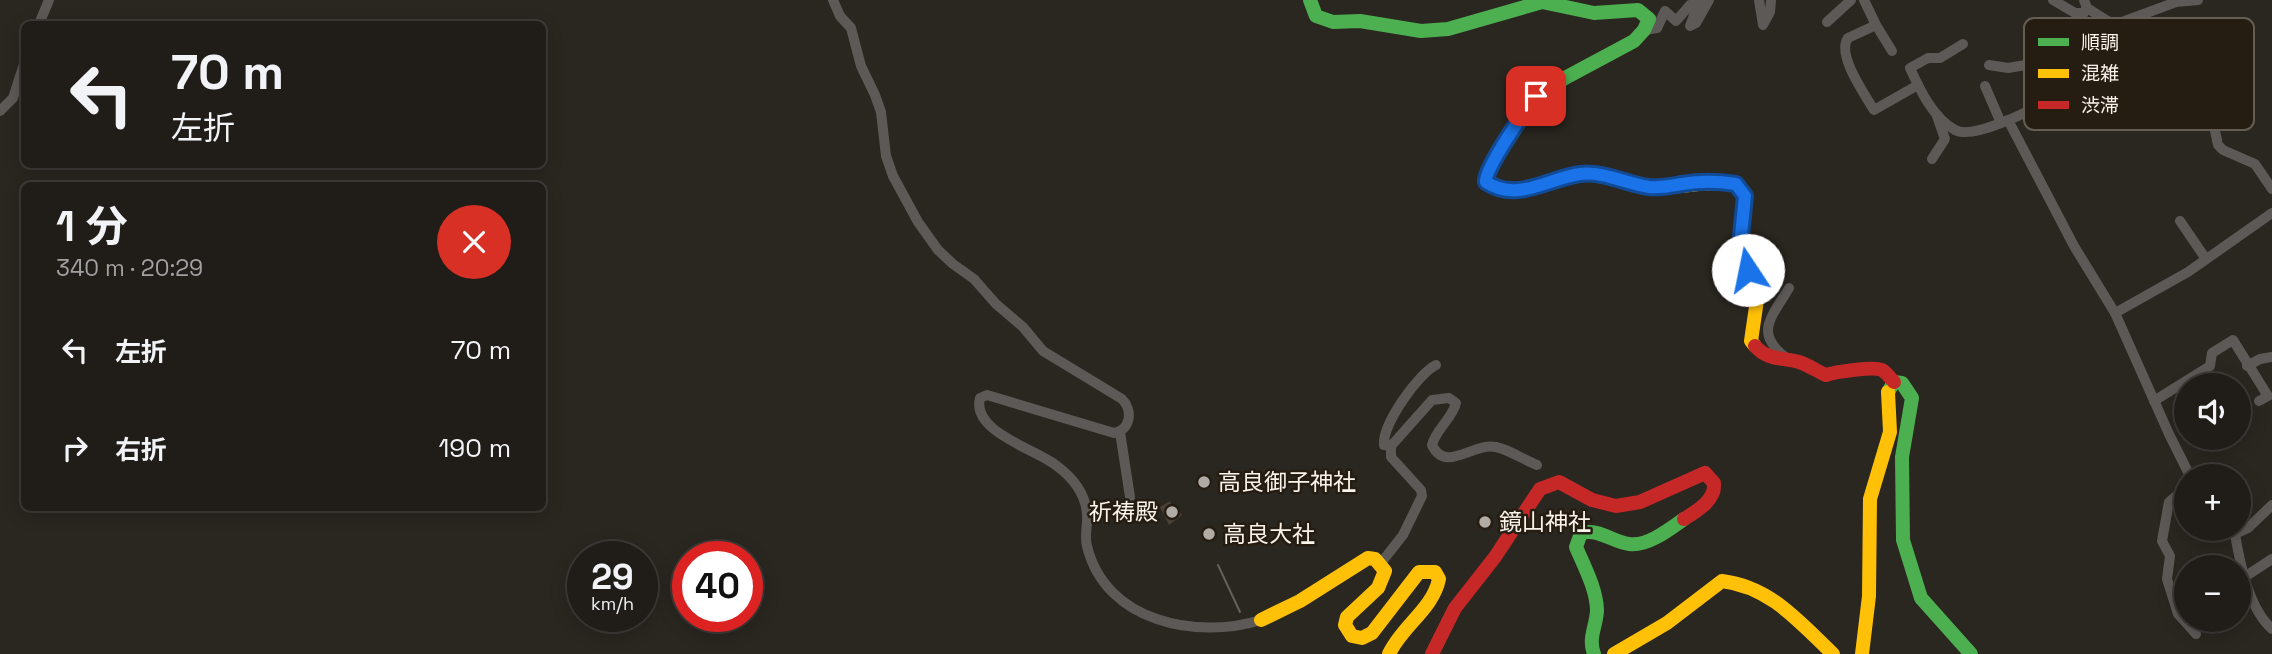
<!DOCTYPE html>
<html lang="ja">
<meta charset="utf-8">
<style>
body{margin:0;font-family:"Space Grotesk","Noto Sans JP",sans-serif;background:#2d2925;color:#f1f3f6;height:100vh;display:flex;flex-direction:column;font-size:26px;white-space:nowrap}
*{box-sizing:border-box;margin:0}
p{font-size:23px;color:#a2a1a2}
.icon{flex:none;width:38px;height:38px;fill:none;stroke:currentColor;stroke-width:2;stroke-linecap:round;stroke-linejoin:round}
.map{position:relative;flex:1;overflow:hidden}
.panel{position:absolute;left:21px;top:182px;width:525px;height:329px;display:flex;flex-direction:column;background:#201c18;border-radius:10px;box-shadow:0 4px 18px #0003,0 0 0 2px #3d3a37}
.panel>*{flex:none}
.top-card{position:absolute;left:21px;top:21px;width:525px;height:147px;border-radius:10px;box-shadow:0 4px 18px #0003,0 0 0 2px #3d3a37;background:#201c18;color:#f1f3f6;overflow:hidden}
.tools{position:absolute;left:2174px;top:373px;display:grid;gap:14px}
.tools a{display:grid;place-items:center;width:77px;height:77px;border-radius:50%;background:#201c18;box-shadow:0 4px 18px #0003,0 0 0 2px #3d3a37;font-size:35px}
.speed{position:absolute;left:567px;top:541px;display:flex;gap:14px;font-size:35px;font-weight:700;text-align:center}
.speed>*{display:grid;place-content:center;width:91px;height:91px;border-radius:50%;background:#201c18;box-shadow:0 4px 18px #0003,0 0 0 2px #3d3a37;line-height:1}
.speed small{font-size:18px;font-weight:400}
.speed .limit{border:10px solid #d22;background:#fff;color:#111}
.pin{position:absolute;display:grid;place-items:center;width:60px;height:60px;color:#fff;margin:-30px;border-radius:14px;box-shadow:0 4px 10px #0006}
.me{position:absolute;width:77px;margin:-38px;rotate:349deg;stroke-linejoin:round;filter:drop-shadow(0 0 5px #0008)}
.turn{display:flex;align-items:center;gap:24px;height:147px;padding:0 35px;font-size:32px}
.turn .icon{width:91px;height:91px;stroke-width:2.5}
.turn b{display:block;font-size:49px;line-height:60px}
.round{display:grid;place-items:center;flex:none;width:74px;height:74px;border-radius:37px;background:#2d2925}
.headline{display:flex;align-items:center;justify-content:space-between;height:119px;padding:0 35px}
h1{font-size:42px;font-weight:700;line-height:52px}
ul{padding:0;list-style:none}
li{display:flex;align-items:center;gap:21px;height:98px;padding:0 35px}
li div{flex:1}
li b{display:block;font-size:26px}
li em{font-style:normal}
.map>svg:first-child{display:block}
.building{fill:#494134}
.lines{fill:none;stroke-linecap:round;stroke-linejoin:round}
.street{stroke:#5c5957;stroke-width:10}
.fast{stroke:#4caf50;stroke-width:14}
.slow{stroke:#ffc107;stroke-width:14}
.jam{stroke:#c62828;stroke-width:14}
.tram{stroke:#63615c;stroke-width:2}
.route-casing{stroke:#114b97;stroke-width:18}
.route{stroke:#1a73e8;stroke-width:12}
.poi-dot{fill:#b0aba4;stroke:#251d12;stroke-width:2.5}
.labels{text-anchor:middle;dominant-baseline:central;stroke-width:5;stroke-linejoin:round;paint-order:stroke}
.poi-label{font-size:23px;fill:#f8f3eb;stroke:#251d12;text-anchor:start}
.key{fill:#251d12;stroke:#645d53;stroke-width:2}
.key-label{font-size:19px;fill:#f8f3eb}
</style>
<div class="map">
<svg width="2272" height="654" viewBox="0 0 2272 654">
<rect width="100%" height="100%" fill="#2a2620"/>
<path class="building" d="M 1170,501 L 1172,509 L 1177,507 L 1182,515 L 1169,525 L 1160,507 Z"/>
<g class="lines">
<g class="street">
<path d="M 833,0 L 840,16 L 851,28 L 861,66 L 875,95 L 881,112 L 886,156 L 893,176 L 918,222 L 938,250 L 953,264 L 974,279 L 996,304 L 1023,327 L 1043,351 L 1122,399 C 1133,410 1131,430 1114,433 L 987,395 L 980,398 C 971,432 1036,449 1057,466 C 1073,478 1086,495 1087,515 C 1088,525 1084,536 1087,546 C 1105,622 1197,640 1261,620"/>
<path d="M 1759,0 L 1763,25 L 1770,12 L 1771,0"/>
<path d="M 1864,0 L 1876,25 L 1848,38 C 1836,54 1865,95 1874,110 L 1918,85"/>
<path d="M 2053,0 L 2075,13 L 2082,13"/>
<path d="M 2084,0 L 2087,8 L 2114,25 L 2176,2 L 2198,0"/>
<path d="M 2141,15 L 2152,38 L 2165,77 L 2213,121 L 2218,145 L 2223,150 L 2255,164 L 2272,189"/>
<path d="M 1827,22 L 1851,0"/>
<path d="M 39,24 L 49,0"/>
<path d="M 1876,25 L 1892,51"/>
<path d="M 1645,30 L 1657,28 L 1665,11 L 1676,21 L 1690,5 L 1699,2 L 1690,26 L 1696,23 L 1709,0"/>
<path d="M 1963,44 L 1940,58 L 1928,58 L 1910,68 C 1920,90 1933,118 1955,130 C 1974,140 2031,110 2049,100 C 2051,89 2048,67 2050,60 C 2054,47 2075,49 2080,35 C 2084,25 2079,16 2087,8"/>
<path d="M 1989,65 L 2008,68 L 2050,61"/>
<path d="M 1985,86 L 2001,123"/>
<path d="M 0,111 L 13,98 L 24,64"/>
<path d="M 2008,120 L 2074,246 L 2115,313 L 2169,434 L 2190,476"/>
<path d="M 1932,159 L 1945,139 L 1937,116"/>
<path d="M 2180,221 L 2206,259"/>
<path d="M 2115,313 L 2188,272 L 2272,213"/>
<path d="M 1788,359 C 1753,334 1771,318 1789,288"/>
<path d="M 2247,366 L 2260,359 L 2272,357"/>
<path d="M 2154,401 L 2210,366 L 2212,353 L 2233,340 L 2268,396 L 2259,401"/>
<path d="M 1120,432 L 1130,497"/>
<path d="M 1391,446 L 1384,445 C 1382,424 1419,373 1436,365"/>
<path d="M 2186,488 L 2169,502 L 2162,541 L 2170,556 L 2167,579 L 2178,614 L 2196,634"/>
<path d="M 2227,528 L 2235,534 C 2240,564 2249,609 2272,629"/>
<path d="M 2235,534 L 2248,528 L 2272,505"/>
<path d="M 1381,563 L 1403,535 L 1422,496 L 1421,490 L 1391,457 L 1391,446 L 1432,400 L 1449,398 L 1456,403 C 1452,419 1436,429 1432,445 C 1446,474 1473,442 1496,447 C 1510,450 1524,460 1537,465"/>
<path d="M 2246,576 L 2272,559"/>
</g>
<g class="fast">
<path d="M 1310,0 L 1316,16 L 1333,22 L 1360,21 L 1421,31 L 1448,29 L 1542,2 L 1594,13 L 1638,10 L 1649,19 L 1644,30 L 1634,41 L 1565,78 L 1537,96 L 1487,172 L 1486,182 L 1492,185"/>
<path d="M 1888,392 L 1894,382 L 1902,383 L 1912,398 L 1902,457 L 1903,540 L 1921,598 L 1971,654"/>
<path d="M 1594,654 C 1588,638 1596,627 1597,611 C 1597,590 1584,566 1576,547 L 1581,533 C 1599,528 1612,542 1629,544 C 1647,547 1670,529 1684,519"/>
</g>
<g class="slow">
<path d="M 1492,185 C 1518,198 1544,181 1570,176 C 1601,169 1625,187 1655,187 C 1683,188 1708,180 1736,184 L 1746,196 L 1741,230 L 1742,251 L 1758,293 L 1751,341 L 1755,346"/>
<path d="M 1261,620 L 1300,601 L 1368,558 L 1375,559 L 1385,571 L 1378,588 L 1347,617 L 1345,625 L 1352,636 L 1362,638 L 1372,633 L 1419,572 L 1435,572 L 1439,579 C 1433,609 1402,626 1389,654"/>
<path d="M 1614,654 L 1667,623 L 1722,581 C 1771,587 1799,622 1833,654"/>
<path d="M 1862,654 L 1869,596 L 1870,499 L 1890,432 L 1888,392"/>
</g>
<g class="jam">
<path d="M 1755,346 C 1768,361 1782,357 1799,362 C 1808,365 1817,371 1826,375 C 1835,372 1874,366 1882,370 C 1886,372 1890,378 1894,382"/>
<path d="M 1432,654 L 1455,608 L 1495,557 L 1540,489 L 1559,482 L 1592,500 L 1616,506 L 1640,502 L 1705,473 L 1714,483 C 1716,500 1697,511 1684,519"/>
</g>
<path class="tram" d="M 1218,565 L 1240,612"/>
</g>
<g class="lines">
<defs>
<path id="route" d="M 1536,96 C 1527,108 1483,171 1486,182 C 1517,203 1549,178 1580,174 C 1603,171 1627,184 1649,187 C 1661,188 1670,186 1682,184 C 1699,181 1718,181 1736,184 L 1745,196 L 1741,236 L 1748,270"/>
</defs>
<use href="#route" class="route-casing"/>
<use href="#route" class="route"/>
</g>
<g class="poi-dot">
<circle cx="1204" cy="482" r="7"/>
<circle cx="1172" cy="512" r="7"/>
<circle cx="1485" cy="522" r="7"/>
<circle cx="1209" cy="534" r="7"/>
</g>
<g class="labels">
<g class="poi-label">
<text x="1218" y="482">高良御子神社</text>
<text x="1158" y="512" text-anchor="end">祈祷殿</text>
<text x="1499" y="522">鏡山神社</text>
<text x="1223" y="534">高良大社</text>
</g>
</g>
<rect x="2024" y="18" width="230" height="112" rx="10" class="key"/>
<rect x="2038" y="38" width="31" height="8" fill="#4caf50"/>
<rect x="2038" y="69" width="31" height="9" fill="#ffc107"/>
<rect x="2038" y="101" width="31" height="8" fill="#c62828"/>
<g class="key-label">
<text x="2081" y="49">順調</text>
<text x="2081" y="80">混雑</text>
<text x="2081" y="112">渋滞</text>
</g>
</svg>
<div class="tools">
<a><svg class="icon" aria-label="sound" viewBox="0 0 24 24"><path d="M4 9h4l5-4v14l-5-4H4zM17 9q2 3 0 6"/></svg></a>
<a>+</a>
<a>−</a>
</div>
<div class="speed"><div>29<small>km/h</small></div><div class="limit">40</div></div>
<div class="pin" style="left:1536px;top:96px;background:#d93025"><svg class="icon" aria-label="arrive" viewBox="0 0 24 24"><path d="M6 21V4h12l-3 4 3 4H6"/></svg></div>
<svg class="me" style="left:1748px;top:270px" viewBox="-20 -20 40 40"><circle r="19" fill="#fff"/><path d="M0-13L10 11 0 6-10 11z" fill="#1a73e8"/></svg>
<div class="top-card">
<div class="turn"><svg class="icon" aria-label="left" viewBox="0 0 24 24"><path d="M17 20v-9H6M10 6l-5 5 5 5"/></svg><div><b>70 m</b>左折</div></div>
</div>
<section class="panel">
<div class="headline"><div><h1>1 分</h1><p>340 m · 20:29</p></div><a class="round" style="background:#d93025;color:#fff"><svg class="icon" aria-label="close" viewBox="0 0 24 24"><path d="M6 6l12 12M18 6L6 18"/></svg></a></div>
<ul>
<li><svg class="icon" aria-label="left" viewBox="0 0 24 24"><path d="M17 20v-9H6M10 6l-5 5 5 5"/></svg><div><b>左折</b></div><em>70 m</em></li>
<li><svg class="icon" aria-label="right" viewBox="0 0 24 24"><path d="M7 20v-9h11M14 6l5 5-5 5"/></svg><div><b>右折</b></div><em>190 m</em></li>
</ul>
</section>
</div>
